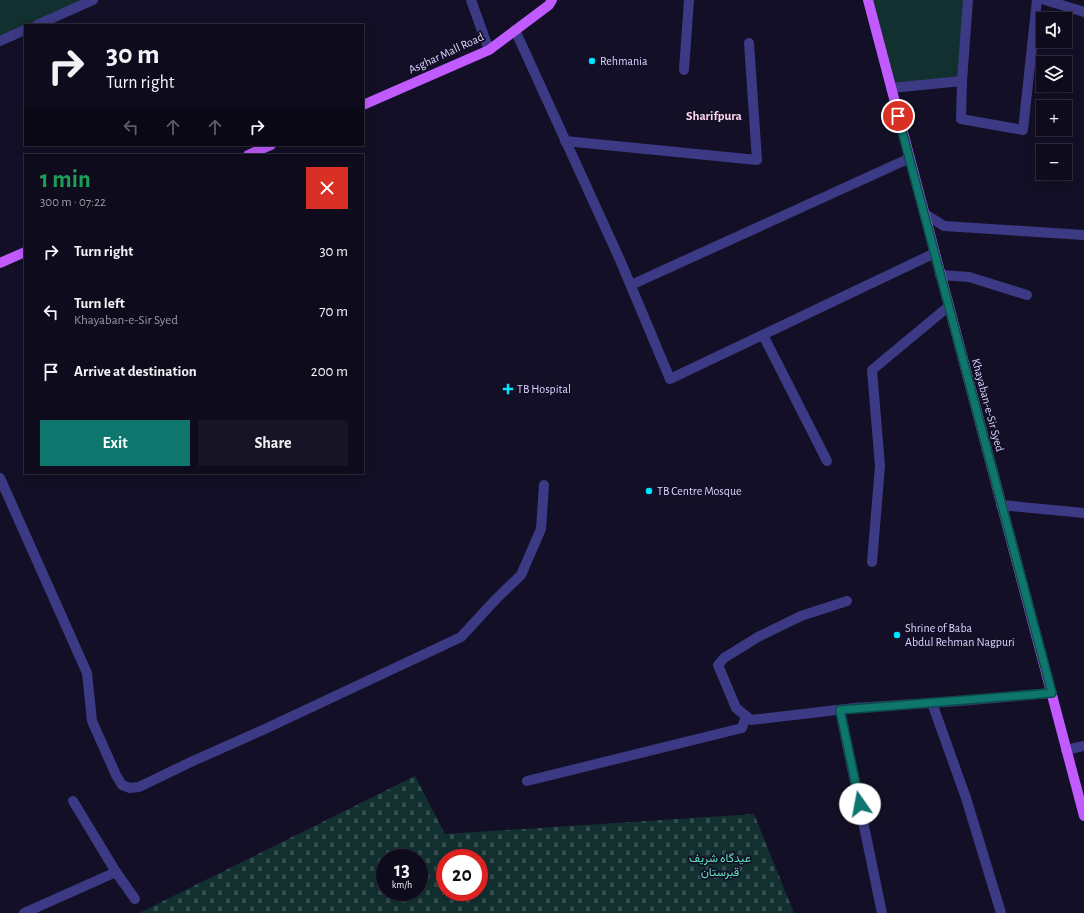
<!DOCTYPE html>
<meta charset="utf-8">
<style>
body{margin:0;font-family:"Alegreya Sans",Vazirmatn,sans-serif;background:#171425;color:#f1f3f6;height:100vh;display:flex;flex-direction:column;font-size:15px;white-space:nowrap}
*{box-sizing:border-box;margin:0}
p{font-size:13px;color:#9b9ba3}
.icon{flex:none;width:22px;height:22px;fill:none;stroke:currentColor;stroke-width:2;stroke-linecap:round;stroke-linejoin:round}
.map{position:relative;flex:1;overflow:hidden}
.drawer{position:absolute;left:24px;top:154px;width:340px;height:320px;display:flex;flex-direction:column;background:#0e0b1c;border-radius:0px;box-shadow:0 2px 10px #0003,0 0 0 1px #2e2b3b}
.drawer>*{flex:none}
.banner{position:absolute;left:24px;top:24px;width:340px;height:122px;border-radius:0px;box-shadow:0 2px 10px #0003,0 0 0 1px #2e2b3b;background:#0e0b1c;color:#f1f3f6;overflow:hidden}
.tools{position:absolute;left:1036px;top:12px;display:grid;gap:8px}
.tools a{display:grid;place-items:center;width:36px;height:36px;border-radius:0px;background:#0e0b1c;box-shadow:0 2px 10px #0003,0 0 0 1px #2e2b3b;font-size:20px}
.speed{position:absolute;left:376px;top:849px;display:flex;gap:8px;font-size:20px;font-weight:700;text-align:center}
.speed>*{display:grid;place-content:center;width:52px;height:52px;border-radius:50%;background:#0e0b1c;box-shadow:0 2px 10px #0003,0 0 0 1px #2e2b3b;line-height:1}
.speed small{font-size:10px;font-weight:400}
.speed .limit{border:6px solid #d22;background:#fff;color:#111}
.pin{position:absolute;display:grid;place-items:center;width:34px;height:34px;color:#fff;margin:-17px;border:2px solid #fff;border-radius:50%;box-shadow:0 1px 4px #0007}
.me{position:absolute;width:44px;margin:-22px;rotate:348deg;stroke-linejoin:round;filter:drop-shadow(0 0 3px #0008)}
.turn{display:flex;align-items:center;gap:14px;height:84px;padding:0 16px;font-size:18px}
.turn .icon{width:52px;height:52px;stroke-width:2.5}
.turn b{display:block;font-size:28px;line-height:34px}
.lanes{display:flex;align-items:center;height:38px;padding:0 16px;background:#0003;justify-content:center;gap:20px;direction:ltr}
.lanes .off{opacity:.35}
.round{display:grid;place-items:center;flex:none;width:42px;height:42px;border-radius:0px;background:#171425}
.overview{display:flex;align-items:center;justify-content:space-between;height:68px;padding:0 16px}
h1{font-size:24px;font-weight:700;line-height:30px;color:#1e9e55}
.action{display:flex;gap:8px;margin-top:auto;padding:8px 16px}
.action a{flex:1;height:46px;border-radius:0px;background:#0f766e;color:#fff;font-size:16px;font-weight:700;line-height:46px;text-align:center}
.action a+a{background:#171425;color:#f1f3f6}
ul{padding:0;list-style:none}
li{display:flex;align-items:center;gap:12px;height:60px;padding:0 16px}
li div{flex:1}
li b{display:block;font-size:15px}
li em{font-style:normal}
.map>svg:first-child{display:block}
.green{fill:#12302f}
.cemetery{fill:url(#cemetery-stones);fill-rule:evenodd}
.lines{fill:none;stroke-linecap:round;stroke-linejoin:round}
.minor{stroke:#3d3a85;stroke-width:10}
.major{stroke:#c25bff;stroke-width:10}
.route-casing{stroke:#0a4d48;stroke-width:10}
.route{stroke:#0f766e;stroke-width:7}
.poi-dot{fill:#00e5ff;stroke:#130f26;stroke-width:1.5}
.labels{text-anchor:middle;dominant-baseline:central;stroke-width:3.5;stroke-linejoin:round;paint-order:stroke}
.street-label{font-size:12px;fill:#d9d4ff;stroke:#130f26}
.poi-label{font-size:12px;fill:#d9d4ff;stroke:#130f26;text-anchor:start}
.park-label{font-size:12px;fill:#5fe0c0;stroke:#130f26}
.neighbourhood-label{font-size:13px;font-weight:bold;fill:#ffd6f0;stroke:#130f26}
</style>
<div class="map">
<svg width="1084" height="913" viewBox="0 0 1084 913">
<defs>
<pattern id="cemetery-stones" width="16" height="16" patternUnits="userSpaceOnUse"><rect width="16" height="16" fill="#12302f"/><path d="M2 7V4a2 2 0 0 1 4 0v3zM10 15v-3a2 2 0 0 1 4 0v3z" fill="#344d4e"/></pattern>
</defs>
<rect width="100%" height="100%" fill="#130f26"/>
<g class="green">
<path d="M 0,0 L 93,0 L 37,25 L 25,25 L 25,30 L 0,41 Z"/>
<path d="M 868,0 L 968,0 L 962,81 L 891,88 Z"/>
</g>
<path class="cemetery" d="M 415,776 L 445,834 L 754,814 L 794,913 L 139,913 ZM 385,858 L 419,858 L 419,892 L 385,892 ZM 445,858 L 479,858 L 479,892 L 445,892 Z"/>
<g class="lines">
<g class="minor">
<path d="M 471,0 L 489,50"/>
<path d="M 1045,0 L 1084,12"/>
<path d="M 37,25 L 93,0"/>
<path d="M 515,30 L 620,260 L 670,379 L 935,253"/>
<path d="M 0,41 L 25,30"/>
<path d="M 684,70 L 689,0"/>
<path d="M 962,81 L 961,119 L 1023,130 L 1037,0"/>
<path d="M 891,88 L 962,81 L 968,0"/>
<path d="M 565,141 L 757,160 L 749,43"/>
<path d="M 925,214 L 944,226 L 1084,235"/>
<path d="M 940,275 L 969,277 L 1027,295"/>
<path d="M 631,285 L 910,158"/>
<path d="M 763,335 L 827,461"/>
<path d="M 0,478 L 87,673 L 92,721 L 116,775 L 122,785 L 130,788 L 139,787 L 193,761 L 265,729 L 461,637 L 497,598 L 521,575 L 541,529 L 544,485"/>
<path d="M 1001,505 L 1084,513"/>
<path d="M 872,562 L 880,466 L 872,370 L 949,306"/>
<path d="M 847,601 L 801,616 L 758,637 L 724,658 L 718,665 L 736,708 L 751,720 L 854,708 L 960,701 L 1051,693"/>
<path d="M 932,703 L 966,798 L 1001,913"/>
<path d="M 840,710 L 882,913"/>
<path d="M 1066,750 L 1084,746"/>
<path d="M 527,781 L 742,728 L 746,716"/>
<path d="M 73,801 L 116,872 L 135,899"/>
<path d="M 24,913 L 116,872"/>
</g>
<g class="major">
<path d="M 868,0 L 1084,816"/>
<path d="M 363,105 L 489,50 L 549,5 L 552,0"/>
<path d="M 248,155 L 271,145"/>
<path d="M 0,263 L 25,252"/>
</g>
</g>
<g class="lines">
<defs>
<path id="route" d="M 860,804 L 840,710 L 1052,693 L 898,116"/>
</defs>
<use href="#route" class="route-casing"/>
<use href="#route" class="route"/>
</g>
<g class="poi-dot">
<circle cx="592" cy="61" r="4"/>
<path d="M506 383h4v4h4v4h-4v4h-4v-4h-4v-4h4z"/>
<circle cx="649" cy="491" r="4"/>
<circle cx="897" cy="635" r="4"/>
</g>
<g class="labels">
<g class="street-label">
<text transform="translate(446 53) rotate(-25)">Asghar Mall Road</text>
<text transform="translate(988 405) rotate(75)">Khayaban-e-Sir Syed</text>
</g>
<g class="poi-label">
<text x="600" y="61">Rehmania</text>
<text x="517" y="389">TB Hospital</text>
<text x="657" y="491">TB Centre Mosque</text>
<text x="905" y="628">Shrine of Baba<tspan x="905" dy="14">Abdul Rehman Nagpuri</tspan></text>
</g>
<g class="park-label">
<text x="720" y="858">عیدگاہ شریف<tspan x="720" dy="14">قبرستان</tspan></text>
</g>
<g class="neighbourhood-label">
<text x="714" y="116">Sharifpura</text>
</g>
</g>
</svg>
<div class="tools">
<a><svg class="icon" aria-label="sound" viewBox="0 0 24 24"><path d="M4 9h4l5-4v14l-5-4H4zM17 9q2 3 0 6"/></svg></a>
<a><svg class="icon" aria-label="layers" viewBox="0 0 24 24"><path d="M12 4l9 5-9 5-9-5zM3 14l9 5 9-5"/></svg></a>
<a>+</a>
<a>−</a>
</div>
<div class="speed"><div>13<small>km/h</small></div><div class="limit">20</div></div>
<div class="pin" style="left:898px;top:116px;background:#d93025"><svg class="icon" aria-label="arrive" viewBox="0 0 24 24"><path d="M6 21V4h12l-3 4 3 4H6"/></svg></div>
<svg class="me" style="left:860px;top:804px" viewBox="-20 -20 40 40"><circle r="19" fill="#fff"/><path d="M0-13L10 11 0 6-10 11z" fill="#0f766e"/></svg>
<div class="banner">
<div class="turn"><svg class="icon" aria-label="right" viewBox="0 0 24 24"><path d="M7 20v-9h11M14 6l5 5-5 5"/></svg><div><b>30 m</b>Turn right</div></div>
<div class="lanes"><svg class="icon off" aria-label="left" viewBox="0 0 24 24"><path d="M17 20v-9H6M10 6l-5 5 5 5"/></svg><svg class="icon off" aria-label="ahead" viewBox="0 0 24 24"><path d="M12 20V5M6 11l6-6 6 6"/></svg><svg class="icon off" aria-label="ahead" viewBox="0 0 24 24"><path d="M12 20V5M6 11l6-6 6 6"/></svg><svg class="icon" aria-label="right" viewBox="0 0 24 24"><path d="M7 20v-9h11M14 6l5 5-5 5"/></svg></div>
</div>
<section class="drawer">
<div class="overview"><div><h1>1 min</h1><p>300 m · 07:22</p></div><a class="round" style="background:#d93025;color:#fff"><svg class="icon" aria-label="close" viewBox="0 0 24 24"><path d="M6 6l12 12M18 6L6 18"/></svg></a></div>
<ul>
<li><svg class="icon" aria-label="right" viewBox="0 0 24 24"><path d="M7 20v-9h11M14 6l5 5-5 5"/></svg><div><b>Turn right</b></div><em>30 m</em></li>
<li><svg class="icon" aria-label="left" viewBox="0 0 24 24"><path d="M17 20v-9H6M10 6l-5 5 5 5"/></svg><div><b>Turn left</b><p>Khayaban-e-Sir Syed</p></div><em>70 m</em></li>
<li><svg class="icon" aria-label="arrive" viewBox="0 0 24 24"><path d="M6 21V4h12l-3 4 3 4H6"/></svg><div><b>Arrive at destination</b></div><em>200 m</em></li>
</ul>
<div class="action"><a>Exit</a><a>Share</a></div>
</section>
</div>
